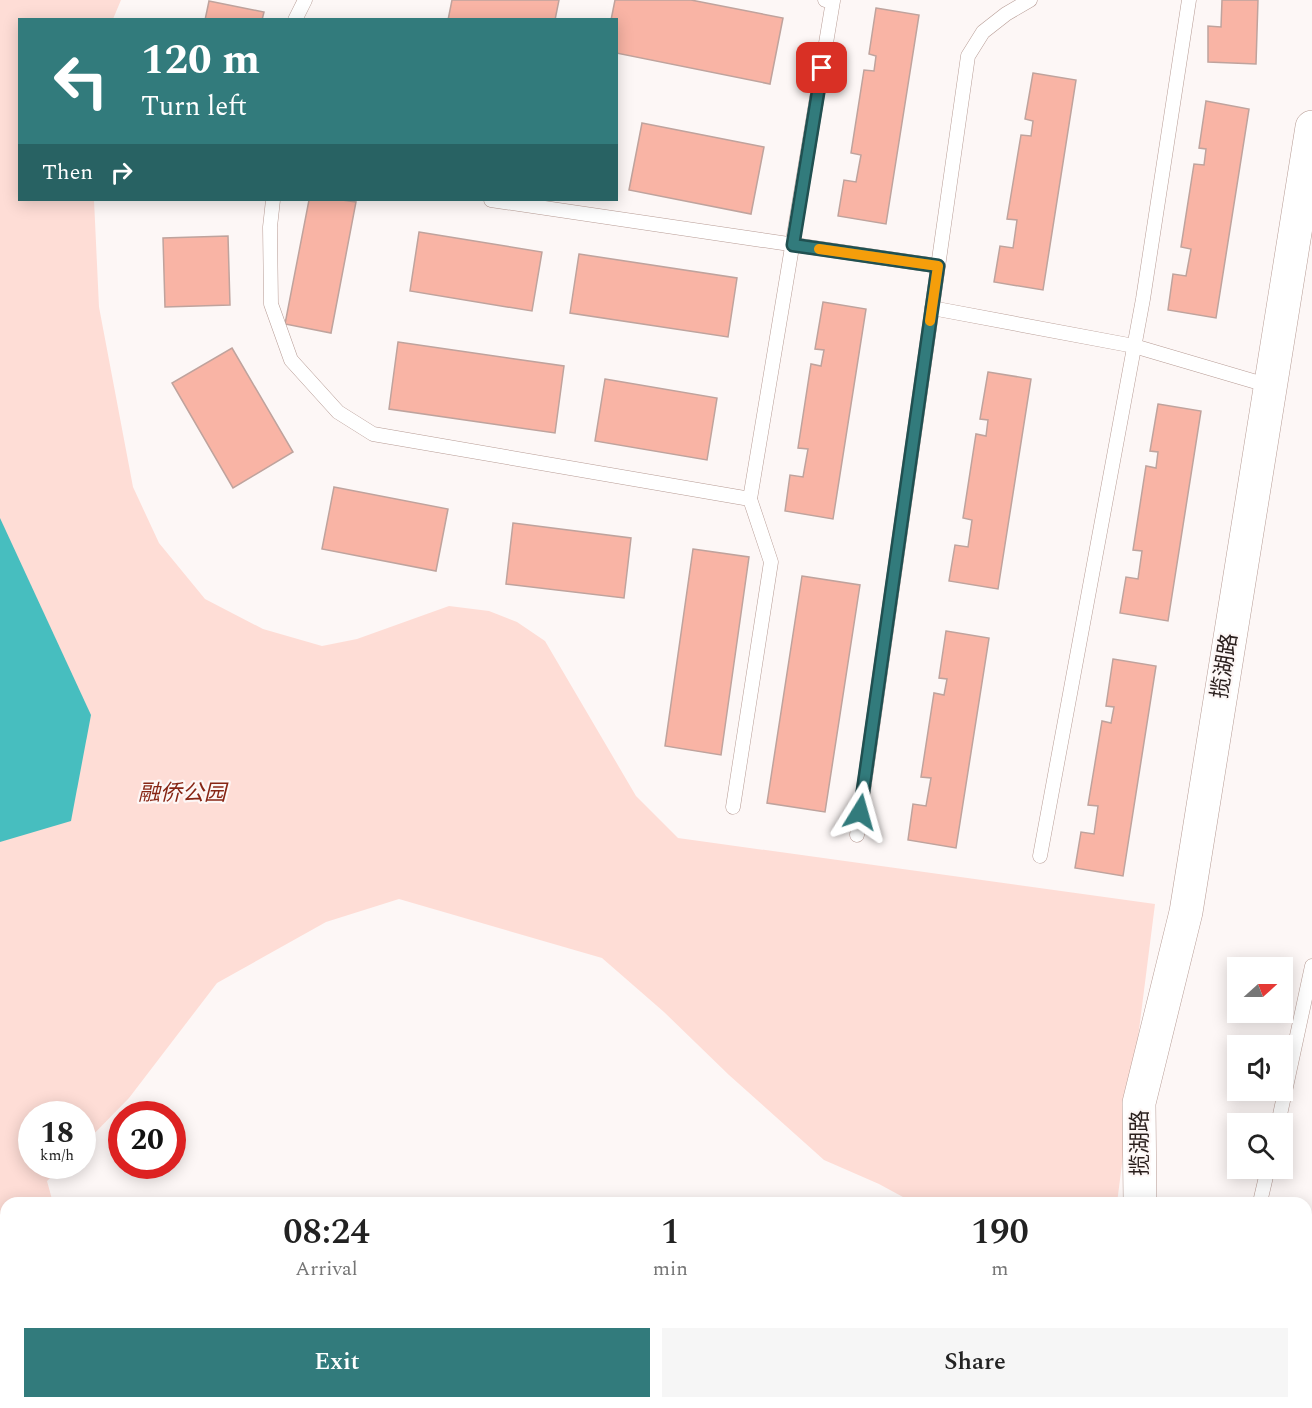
<!DOCTYPE html>
<meta charset="utf-8">
<style>
body{margin:0;font-family:Spectral,"Noto Sans SC",serif;background:#f6f6f6;color:#222;height:100vh;display:flex;flex-direction:column;font-size:22px;white-space:nowrap}
*{box-sizing:border-box;margin:0}
p{font-size:20px;color:#767676}
.icon{flex:none;width:33px;height:33px;fill:none;stroke:currentColor;stroke-width:2;stroke-linecap:round;stroke-linejoin:round}
.map{position:relative;flex:1;overflow:hidden}
.drawer{position:absolute;left:0px;top:1197px;width:1312px;height:212px;display:flex;flex-direction:column;background:#fff;border-radius:18px 18px 0 0;box-shadow:0 3px 15px #0003}
.drawer>*{flex:none}
.hud{position:absolute;left:18px;top:18px;width:600px;height:183px;border-radius:0px;box-shadow:0 3px 15px #0003;background:#327b7c;color:#fff;overflow:hidden}
.needle{width:39px;rotate:69deg}
.buttons{position:absolute;left:1227px;top:957px;display:grid;gap:12px}
.buttons a{display:grid;place-items:center;width:66px;height:66px;border-radius:0px;background:#fff;box-shadow:0 3px 15px #0003;font-size:30px}
.speed{position:absolute;left:18px;top:1101px;display:flex;gap:12px;font-size:30px;font-weight:700;text-align:center}
.speed>*{display:grid;place-content:center;width:78px;height:78px;border-radius:50%;background:#fff;box-shadow:0 3px 15px #0003;line-height:1}
.speed small{font-size:15px;font-weight:400}
.speed .limit{border:9px solid #d22;background:#fff;color:#111}
.pin{position:absolute;display:grid;place-items:center;width:51px;height:51px;color:#fff;margin:-26px;border-radius:12px;box-shadow:0 3px 9px #0006}
.me{position:absolute;width:66px;margin:-33px;rotate:8deg;stroke-linejoin:round;filter:drop-shadow(0 0 4px #0008)}
.turn{display:flex;align-items:center;gap:21px;height:126px;padding:0 24px;font-size:27px}
.turn .icon{width:78px;height:78px;stroke-width:2.5}
.turn b{display:block;font-size:42px;line-height:51px}
.then{display:flex;align-items:center;height:57px;padding:0 24px;background:#0003;gap:12px;font-size:22px}
.eta{display:flex;justify-content:space-evenly;align-items:center;height:102px;text-align:center}
.eta b{font-size:36px;font-weight:600;line-height:42px}
.action{display:flex;gap:12px;margin-top:auto;padding:12px 24px}
.action a{flex:1;height:69px;border-radius:0px;background:#327b7c;color:#fff;font-size:24px;font-weight:600;line-height:69px;text-align:center}
.action a+a{background:#f6f6f6;color:#222}
.map>svg:first-child{display:block}
.green{fill:#feddd6}
.water{fill:#47bebf}
.building{fill:#f9b4a5;stroke:#bfa39d;stroke-width:1.5}
.lines{fill:none;stroke-linecap:round;stroke-linejoin:round}
.service-casing{stroke:#b79c95;stroke-width:15}
.tertiary-casing{stroke:#b79c95;stroke-width:34}
.service{stroke:#fff;stroke-width:14}
.tertiary{stroke:#fff;stroke-width:33}
.route-casing{stroke:#205051;stroke-width:15}
.route{stroke:#327b7c;stroke-width:10}
.slow{stroke:#f59e0b;stroke-width:10}
.labels{text-anchor:middle;dominant-baseline:central;stroke-width:4.5;stroke-linejoin:round;paint-order:stroke}
.street-label{font-size:22px;fill:#291e1c;stroke:#fdf7f6}
.park-label{font-size:22px;font-style:italic;fill:#872615;stroke:#fdf7f6}
</style>
<div class="map">
<svg width="1312" height="1408" viewBox="0 0 1312 1408">
<rect width="100%" height="100%" fill="#fdf7f6"/>
<path class="green" d="M 0,0 L 121,0 L 113,19 L 20,20 L 20,200 L 94,200 L 99,307 L 133,487 L 159,543 L 205,599 L 263,629 L 322,646 L 357,639 L 449,606 L 489,611 L 517,622 L 545,641 L 636,796 L 678,838 L 1155,904 L 1117,1203 L 914,1203 L 879,1184 L 824,1160 L 729,1075 L 664,1012 L 602,958 L 399,899 L 326,922 L 217,983 L 129,1098 L 83,1145 L 82,1114 L 32,1114 L 32,1166 L 62,1166 L 47,1181 L 53,1203 L 6,1203 L 6,1402 L 63,1403 L 63,1408 L 0,1408 Z"/>
<path class="water" d="M 0,518 L 91,715 L 71,821 L 0,842 Z"/>
<g class="building">
<path d="M 452,0 L 559,0 L 555,20 L 448,20 Z"/>
<path d="M 615,0 L 691,0 L 783,18 L 770,84 L 616,53 L 616,20 L 611,20 Z"/>
<path d="M 1222,0 L 1258,0 L 1256,64 L 1208,62 L 1208,26 L 1221,27 Z"/>
<path d="M 209,1 L 264,12 L 262,20 L 205,20 Z"/>
<path d="M 876,8 L 919,15 L 886,224 L 838,216 L 844,180 L 856,182 L 861,155 L 851,153 L 864,70 L 874,71 L 876,56 L 869,54 Z"/>
<path d="M 1033,73 L 1076,80 L 1043,290 L 994,282 L 1000,246 L 1013,248 L 1017,220 L 1007,219 L 1021,135 L 1031,136 L 1033,121 L 1025,119 Z"/>
<path d="M 1206,101 L 1249,109 L 1216,318 L 1168,310 L 1173,274 L 1186,276 L 1191,249 L 1181,247 L 1194,164 L 1204,165 L 1206,149 L 1199,148 Z"/>
<path d="M 642,123 L 764,147 L 751,214 L 629,190 Z"/>
<path d="M 309,200 L 342,200 L 356,202 L 331,333 L 285,324 Z"/>
<path d="M 419,232 L 542,252 L 532,311 L 410,291 Z"/>
<path d="M 228,236 L 230,305 L 165,307 L 163,238 Z"/>
<path d="M 579,254 L 737,278 L 728,337 L 570,313 Z"/>
<path d="M 823,302 L 866,309 L 833,519 L 785,511 L 790,475 L 803,477 L 808,449 L 798,448 L 811,364 L 821,366 L 824,350 L 815,349 Z"/>
<path d="M 398,342 L 564,366 L 555,433 L 389,409 Z"/>
<path d="M 232,348 L 293,452 L 233,488 L 172,383 Z"/>
<path d="M 988,372 L 1031,379 L 998,589 L 949,581 L 955,545 L 968,547 L 972,520 L 963,518 L 976,434 L 986,436 L 988,420 L 980,419 Z"/>
<path d="M 605,379 L 717,398 L 707,460 L 595,441 Z"/>
<path d="M 1158,404 L 1201,411 L 1168,621 L 1120,613 L 1126,577 L 1138,579 L 1142,551 L 1133,550 L 1146,466 L 1156,468 L 1158,452 L 1150,451 Z"/>
<path d="M 334,487 L 448,509 L 436,571 L 322,549 Z"/>
<path d="M 513,523 L 631,538 L 624,598 L 506,584 Z"/>
<path d="M 693,549 L 749,557 L 721,755 L 665,746 Z"/>
<path d="M 802,576 L 860,585 L 825,812 L 767,803 Z"/>
<path d="M 946,631 L 989,638 L 956,848 L 908,840 L 913,804 L 926,806 L 931,778 L 921,777 L 934,693 L 944,695 L 947,679 L 939,678 Z"/>
<path d="M 1113,659 L 1156,666 L 1123,876 L 1075,868 L 1081,832 L 1094,834 L 1098,806 L 1088,805 L 1102,721 L 1111,723 L 1114,707 L 1106,706 Z"/>
</g>
<g class="lines">
<defs>
<g id="service">
<path d="M 295,20 L 305,0"/>
<path d="M 273,200 L 270,227 L 271,304 L 291,360 L 338,412 L 373,434 L 750,499"/>
<path d="M 491,200 L 938,266"/>
<path d="M 932,308 L 1134,346 L 1270,386"/>
<path d="M 733,807 L 771,562 L 750,499 L 833,1 L 825,0"/>
<path d="M 857,835 L 968,56 L 983,32 L 1006,14 L 1030,0"/>
<path d="M 1040,856 L 1143,299 L 1189,0"/>
<path d="M 1278,1124 L 1312,966"/>
<path d="M 1261,1198 L 1268,1168"/>
<path d="M 1306,1286 L 1312,1286"/>
</g>
<g id="tertiary">
<path d="M 1140,1203 L 1139,1103 L 1186,912 L 1312,127"/>
<path d="M 1147,1402 L 1148,1408"/>
</g>
</defs>
<use href="#service" class="service-casing"/>
<use href="#tertiary" class="tertiary-casing"/>
<use href="#service" class="service"/>
<use href="#tertiary" class="tertiary"/>
</g>
<g class="lines">
<defs>
<path id="route" d="M 822,68 L 793,245 L 938,266 L 860,812"/>
</defs>
<use href="#route" class="route-casing"/>
<use href="#route" class="route"/>
<path class="slow" d="M 819,249 L 938,266 L 930,321"/>
</g>
<g class="labels">
<g class="street-label">
<text transform="translate(1225 666) rotate(-81)">揽湖路</text>
<text transform="translate(1140 1143) rotate(-90)">揽湖路</text>
</g>
<g class="park-label">
<text x="182" y="793">融侨公园</text>
</g>
</g>
</svg>
<div class="buttons">
<a><svg class="needle" viewBox="-14 -14 28 28"><path d="M0-13l5 13h-10z" fill="#e53935"/><path d="M0 13l5-13h-10z" fill="#767676"/></svg></a>
<a><svg class="icon" aria-label="sound" viewBox="0 0 24 24"><path d="M4 9h4l5-4v14l-5-4H4zM17 9q2 3 0 6"/></svg></a>
<a><svg class="icon" aria-label="search" viewBox="0 0 24 24"><circle cx="10" cy="10" r="6"/><path d="M15 15l6 6"/></svg></a>
</div>
<div class="speed"><div>18<small>km/h</small></div><div class="limit">20</div></div>
<div class="pin" style="left:822px;top:68px;background:#d93025"><svg class="icon" aria-label="arrive" viewBox="0 0 24 24"><path d="M6 21V4h12l-3 4 3 4H6"/></svg></div>
<svg class="me" style="left:860px;top:812px" viewBox="-20 -20 40 40"><path d="M0-17L14 15 0 8-14 15z" fill="#327b7c" stroke="#fff" stroke-width="4"/></svg>
<div class="hud">
<div class="turn"><svg class="icon" aria-label="left" viewBox="0 0 24 24"><path d="M17 20v-9H6M10 6l-5 5 5 5"/></svg><div><b>120 m</b>Turn left</div></div>
<div class="then">Then<svg class="icon" aria-label="right" viewBox="0 0 24 24"><path d="M7 20v-9h11M14 6l5 5-5 5"/></svg></div>
</div>
<section class="drawer">
<div class="eta">
<div><b>08:24</b><p>Arrival</p></div>
<div><b>1</b><p>min</p></div>
<div><b>190</b><p>m</p></div>
</div>
<div class="action"><a>Exit</a><a>Share</a></div>
</section>
</div>
